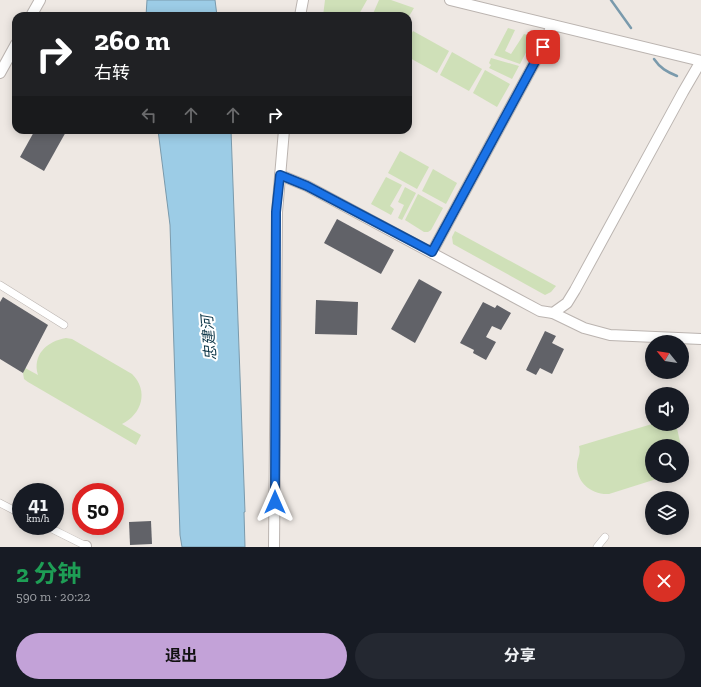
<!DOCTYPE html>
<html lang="zh">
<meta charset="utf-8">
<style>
body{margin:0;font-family:"Zilla Slab","Noto Sans SC",serif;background:#242831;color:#f1f3f6;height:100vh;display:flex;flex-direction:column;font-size:15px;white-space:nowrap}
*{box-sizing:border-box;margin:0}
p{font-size:13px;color:#9ea1a6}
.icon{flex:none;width:22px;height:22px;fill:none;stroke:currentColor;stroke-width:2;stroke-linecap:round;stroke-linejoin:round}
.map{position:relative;height:547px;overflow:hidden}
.panel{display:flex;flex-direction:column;background:#171b24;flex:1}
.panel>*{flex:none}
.hud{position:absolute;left:12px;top:12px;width:400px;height:122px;border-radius:12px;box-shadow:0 2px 10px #0003;background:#202124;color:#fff;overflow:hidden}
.needle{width:26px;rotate:300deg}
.tools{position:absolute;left:645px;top:335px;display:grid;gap:8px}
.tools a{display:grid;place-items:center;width:44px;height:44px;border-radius:50%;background:#171b24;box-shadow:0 2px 10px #0003;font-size:20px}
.speed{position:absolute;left:12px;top:483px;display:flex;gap:8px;font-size:20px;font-weight:700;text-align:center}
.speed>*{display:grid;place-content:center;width:52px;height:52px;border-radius:50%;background:#171b24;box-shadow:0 2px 10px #0003;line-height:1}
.speed small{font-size:10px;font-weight:400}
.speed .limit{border:6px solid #d22;background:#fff;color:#111}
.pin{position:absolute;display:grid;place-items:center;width:34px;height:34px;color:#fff;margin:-17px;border-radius:8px;box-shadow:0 2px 6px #0006}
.me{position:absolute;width:44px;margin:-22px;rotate:0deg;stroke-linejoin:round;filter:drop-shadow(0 0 3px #0008)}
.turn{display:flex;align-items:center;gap:14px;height:84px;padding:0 16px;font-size:18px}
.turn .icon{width:52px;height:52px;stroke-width:2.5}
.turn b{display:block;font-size:28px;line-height:34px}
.lanes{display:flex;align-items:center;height:38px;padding:0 16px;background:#0003;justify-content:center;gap:20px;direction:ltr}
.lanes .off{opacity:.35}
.round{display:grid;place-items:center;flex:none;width:42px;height:42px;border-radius:21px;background:#242831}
.headline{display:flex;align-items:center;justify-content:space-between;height:68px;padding:0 16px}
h1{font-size:24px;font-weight:700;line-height:30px;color:#1e9e55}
.action{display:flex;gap:8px;margin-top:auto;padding:8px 16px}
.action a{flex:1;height:46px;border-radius:24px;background:#c3a2d8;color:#111;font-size:16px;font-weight:700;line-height:46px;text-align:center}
.action a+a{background:#242831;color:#f1f3f6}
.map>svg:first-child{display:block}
.green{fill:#cfe0b8}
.water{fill:#9ccce6;stroke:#7a9aac}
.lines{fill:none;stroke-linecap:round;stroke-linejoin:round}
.stream{stroke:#7a9aac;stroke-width:2.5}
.building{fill:#616268}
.street-casing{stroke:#bbb4b0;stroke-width:8}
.secondary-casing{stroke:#bbb4b0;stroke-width:12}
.street{stroke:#fff;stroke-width:7}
.secondary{stroke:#fff;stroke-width:10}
.route-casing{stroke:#114b97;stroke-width:10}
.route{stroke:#1a73e8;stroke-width:7}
.labels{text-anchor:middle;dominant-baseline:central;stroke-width:4;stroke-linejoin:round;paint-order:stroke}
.water-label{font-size:15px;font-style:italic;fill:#0d3648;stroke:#fff}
</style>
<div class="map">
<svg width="701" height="547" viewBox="0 0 701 547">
<rect width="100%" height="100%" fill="#eee8e3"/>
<g class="green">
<path d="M 325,0 L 367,0 L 358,16 L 323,16 Z"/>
<path d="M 379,0 L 391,0 L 414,8 L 408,18 L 408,16 L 372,16 Z"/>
<path d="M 508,28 L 515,30 L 505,51 L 511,54 L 524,34 L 534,37 L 520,64 L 494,55 Z"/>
<path d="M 413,31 L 449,51 L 437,73 L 408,57 L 408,40 Z"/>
<path d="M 452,52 L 482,69 L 469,91 L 440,75 Z"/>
<path d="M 491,58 L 519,66 L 512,79 L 489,68 L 491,65 L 489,63 Z"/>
<path d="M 485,70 L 510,84 L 497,107 L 473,93 Z"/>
<path d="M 400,151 L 429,167 L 417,189 L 388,173 Z"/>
<path d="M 433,169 L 457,183 L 446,204 L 422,191 Z"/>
<path d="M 386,177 L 402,185 L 390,206 L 394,209 L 391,215 L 371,204 Z"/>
<path d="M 405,187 L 416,193 L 402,220 L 398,218 L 404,205 L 398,202 Z"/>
<path d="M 418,194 L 443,208 L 431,230 L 428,232 L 424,232 L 405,220 Z"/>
<path d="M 455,231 L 556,286 L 551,292 L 545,295 L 453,244 L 452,237 Z"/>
<path d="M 66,338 L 72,339 L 132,374 C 149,391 142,414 122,424 L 141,435 L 136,445 L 28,382 L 24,379 L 23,373 L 25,368 L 38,375 C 32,355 47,341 66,338 Z"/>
<path d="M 652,424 L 676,424 L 681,446 L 652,446 L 652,476 L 666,476 L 609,494 C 591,495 576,482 577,464 C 578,456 581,454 579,446 Z"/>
</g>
<g class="water">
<path d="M 147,0 L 215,0 L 217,16 L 146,16 Z"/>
<path d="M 158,130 L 231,130 L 245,512 L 244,512 L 245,547 L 182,547 L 180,535 L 170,225 Z"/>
</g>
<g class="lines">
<g class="stream">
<path d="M 611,0 L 631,28"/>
<path d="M 654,59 C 660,68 667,72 677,76"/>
</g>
</g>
<g class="building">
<path d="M 35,130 L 67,130 L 44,171 L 20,157 Z"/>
<path d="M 337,219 L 394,250 L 381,274 L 324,243 Z"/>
<path d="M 419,279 L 442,292 L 415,343 L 391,329 Z"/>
<path d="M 3,297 L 48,325 L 23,373 L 0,359 L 0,302 Z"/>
<path d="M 316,300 L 358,302 L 357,335 L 315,334 Z"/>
<path d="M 483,302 L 495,308 L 497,305 L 511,313 L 501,330 L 492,326 L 486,337 L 496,342 L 486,360 L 473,353 L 474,350 L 460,343 Z"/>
<path d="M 545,331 L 556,336 L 552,343 L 564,349 L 552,374 L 540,368 L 536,375 L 526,370 Z"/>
<path d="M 151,521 L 152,544 L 130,545 L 129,522 Z"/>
</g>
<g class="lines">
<defs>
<g id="street">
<path d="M 0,285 L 64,325"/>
<path d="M 0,503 L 21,514"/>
<path d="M 46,526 L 86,546"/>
<path d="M 597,547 L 605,537"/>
</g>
<g id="secondary">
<path d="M 450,0 L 701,61"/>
<path d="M 31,16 L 40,0"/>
<path d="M 300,16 L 303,0"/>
<path d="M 0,73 L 16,44"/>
<path d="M 280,175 L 307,186 L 540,311 L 553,313 L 567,303 L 575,290 L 683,92 L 701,61"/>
<path d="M 432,252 L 543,47 L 552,25"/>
<path d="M 553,313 L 584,328 L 610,335 L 701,339"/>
<path d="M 85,547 L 86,546"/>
<path d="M 274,547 L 277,212 L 284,130"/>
</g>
</defs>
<use href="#street" class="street-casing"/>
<use href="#secondary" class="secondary-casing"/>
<use href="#street" class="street"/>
<use href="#secondary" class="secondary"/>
</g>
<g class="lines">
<defs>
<path id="route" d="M 275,502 L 276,212 L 280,175 L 307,186 L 432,252 L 543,47"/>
</defs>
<use href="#route" class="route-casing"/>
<use href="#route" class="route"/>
</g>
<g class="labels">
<g class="water-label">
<text transform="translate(209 338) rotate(-95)">忠建河</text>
</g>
</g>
</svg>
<div class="tools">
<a><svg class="needle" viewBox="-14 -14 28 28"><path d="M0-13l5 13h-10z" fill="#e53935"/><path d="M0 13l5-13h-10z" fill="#9ea1a6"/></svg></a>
<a><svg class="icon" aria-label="sound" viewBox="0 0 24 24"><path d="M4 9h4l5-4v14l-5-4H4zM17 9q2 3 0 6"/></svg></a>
<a><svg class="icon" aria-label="search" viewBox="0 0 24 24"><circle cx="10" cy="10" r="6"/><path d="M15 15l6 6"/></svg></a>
<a><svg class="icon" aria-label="layers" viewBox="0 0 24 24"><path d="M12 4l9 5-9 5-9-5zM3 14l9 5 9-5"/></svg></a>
</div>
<div class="speed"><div>41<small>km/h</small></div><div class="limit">50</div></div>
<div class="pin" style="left:543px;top:47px;background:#d93025"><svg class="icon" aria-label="arrive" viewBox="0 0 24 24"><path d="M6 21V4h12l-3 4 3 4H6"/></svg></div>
<svg class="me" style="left:275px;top:502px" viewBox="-20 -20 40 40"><path d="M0-17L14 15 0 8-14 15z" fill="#1a73e8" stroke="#fff" stroke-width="4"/></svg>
<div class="hud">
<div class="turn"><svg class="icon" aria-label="right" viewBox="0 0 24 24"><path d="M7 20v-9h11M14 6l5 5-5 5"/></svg><div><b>260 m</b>右转</div></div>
<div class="lanes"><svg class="icon off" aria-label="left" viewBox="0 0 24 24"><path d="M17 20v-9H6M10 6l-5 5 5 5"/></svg><svg class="icon off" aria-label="ahead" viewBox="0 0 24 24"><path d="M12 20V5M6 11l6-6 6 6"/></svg><svg class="icon off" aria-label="ahead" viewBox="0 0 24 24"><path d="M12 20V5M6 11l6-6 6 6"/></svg><svg class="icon" aria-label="right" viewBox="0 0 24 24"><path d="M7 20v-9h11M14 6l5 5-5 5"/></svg></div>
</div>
</div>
<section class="panel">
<div class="headline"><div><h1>2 分钟</h1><p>590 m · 20:22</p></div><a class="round" style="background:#d93025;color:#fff"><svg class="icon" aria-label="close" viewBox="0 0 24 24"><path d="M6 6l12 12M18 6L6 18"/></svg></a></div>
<div class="action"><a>退出</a><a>分享</a></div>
</section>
